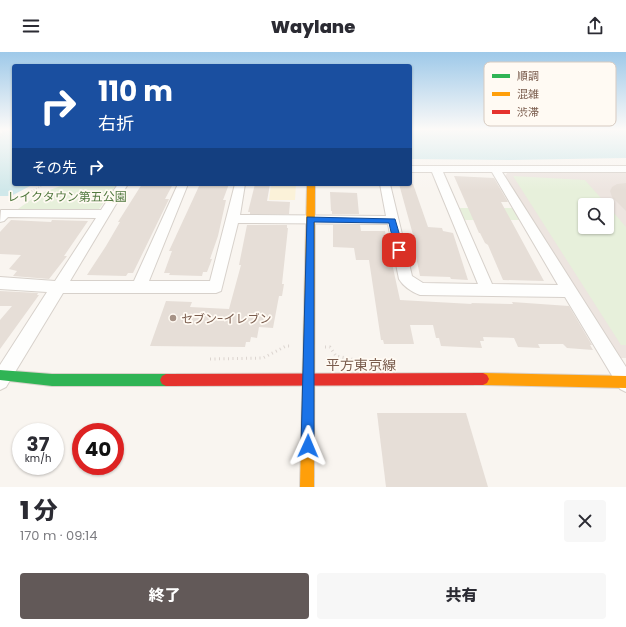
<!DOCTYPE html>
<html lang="ja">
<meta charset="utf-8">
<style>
body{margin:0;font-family:Poppins,"Noto Sans JP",sans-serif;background:#f7f7f7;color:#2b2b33;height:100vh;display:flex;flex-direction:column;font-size:15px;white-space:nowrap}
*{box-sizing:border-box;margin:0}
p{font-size:13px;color:#7c7c81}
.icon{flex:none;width:22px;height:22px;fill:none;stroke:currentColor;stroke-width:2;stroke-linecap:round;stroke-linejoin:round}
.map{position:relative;height:435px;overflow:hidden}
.sheet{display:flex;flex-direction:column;background:#fff;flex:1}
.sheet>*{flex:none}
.top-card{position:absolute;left:12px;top:12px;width:400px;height:122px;border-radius:4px;box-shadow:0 1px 3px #0004;background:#1a4fa0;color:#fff;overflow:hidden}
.buttons{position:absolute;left:578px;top:146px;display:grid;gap:8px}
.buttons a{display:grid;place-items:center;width:36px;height:36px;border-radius:4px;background:#fff;box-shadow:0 1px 3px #0004;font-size:20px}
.speed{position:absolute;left:12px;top:371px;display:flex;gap:8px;font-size:20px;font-weight:700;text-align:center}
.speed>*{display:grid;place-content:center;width:52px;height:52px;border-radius:50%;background:#fff;box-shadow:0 1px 3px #0004;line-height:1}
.speed small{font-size:10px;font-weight:400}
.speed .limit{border:6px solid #d22;background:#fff;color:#111}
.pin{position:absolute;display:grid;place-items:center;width:34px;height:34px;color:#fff;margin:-17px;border-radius:8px;box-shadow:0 2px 6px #0006}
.me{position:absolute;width:44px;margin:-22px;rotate:1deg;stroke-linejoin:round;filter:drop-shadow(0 0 3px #0008)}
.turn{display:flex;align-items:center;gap:14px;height:84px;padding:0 20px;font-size:18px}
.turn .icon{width:52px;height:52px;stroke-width:2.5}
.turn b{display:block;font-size:28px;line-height:34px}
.then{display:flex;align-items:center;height:38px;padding:0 20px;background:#0003;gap:8px;font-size:15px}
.round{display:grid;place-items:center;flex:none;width:42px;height:42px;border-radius:4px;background:#f7f7f7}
.summary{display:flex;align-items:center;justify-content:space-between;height:68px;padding:0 20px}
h1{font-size:24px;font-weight:800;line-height:30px}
.cta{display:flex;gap:8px;margin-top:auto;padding:8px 20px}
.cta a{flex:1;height:46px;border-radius:4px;background:#625958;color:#fff;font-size:16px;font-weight:800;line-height:46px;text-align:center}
.cta a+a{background:#f7f7f7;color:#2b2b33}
header{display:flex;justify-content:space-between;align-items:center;height:52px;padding:0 20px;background:#fff;font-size:18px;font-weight:800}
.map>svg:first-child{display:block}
.industrial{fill:#ede5e0;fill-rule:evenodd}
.green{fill:#e7f0db}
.sand{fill:#fbf2d9}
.water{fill:#d0e8ea}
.building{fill:#e6ded7}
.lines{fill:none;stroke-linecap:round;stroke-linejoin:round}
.street-casing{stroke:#d7d1cb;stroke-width:2}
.fast-casing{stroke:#d9d2cb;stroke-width:2}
.slow-casing{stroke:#d9d2cb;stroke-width:2}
.jam-casing{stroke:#d9d2cb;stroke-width:2}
.path-far1{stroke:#dcd5d0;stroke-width:2;stroke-dasharray:0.5 2;stroke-linecap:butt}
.path{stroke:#dcd5d0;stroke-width:3;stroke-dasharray:1 3.5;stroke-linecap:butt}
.street{fill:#fefefd;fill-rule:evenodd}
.fast{fill:#30b455;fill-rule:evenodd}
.slow{fill:#ff9f0a;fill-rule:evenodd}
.jam{fill:#e5322d;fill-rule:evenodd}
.route{fill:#1a73e8;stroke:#114b97}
.poi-dot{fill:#a69286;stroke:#fffaf3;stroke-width:1.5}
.labels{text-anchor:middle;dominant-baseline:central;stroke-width:3.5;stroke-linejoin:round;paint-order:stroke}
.park-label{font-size:12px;fill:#537a41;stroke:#fffaf3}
.poi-label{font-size:12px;fill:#7a5c4d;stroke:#fffaf3;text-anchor:start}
.near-street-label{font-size:14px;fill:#7a5c4d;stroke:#fffaf3}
.key{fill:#fffaf3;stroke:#d7cbc1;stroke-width:1}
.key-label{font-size:11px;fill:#7a5c4d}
</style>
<header><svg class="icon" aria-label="menu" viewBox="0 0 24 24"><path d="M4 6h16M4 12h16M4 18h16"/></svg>Waylane<svg class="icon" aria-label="share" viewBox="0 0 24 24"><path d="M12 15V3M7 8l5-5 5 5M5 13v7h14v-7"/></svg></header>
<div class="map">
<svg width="626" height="435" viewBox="0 0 626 435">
<rect width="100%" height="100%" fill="#f9f5f0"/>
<path class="industrial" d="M 508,120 L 626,120 L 626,306 L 620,306 L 505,124 ZM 585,153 L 607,153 L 607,175 L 585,175 Z"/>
<g class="green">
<path d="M 513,124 L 585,128 L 607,153 L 585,153 L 585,175 L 607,175 L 607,153 L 626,175 L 626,293 L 621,293 Z"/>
<path d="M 66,132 L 117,132 L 99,157 L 18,157 L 39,142 Z"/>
<path d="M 457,156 L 513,156 L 520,168 L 462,168 Z"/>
</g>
<path class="sand" d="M 271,132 L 296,132 L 295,148 L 269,148 Z"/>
<g class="water">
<path d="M 6,77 L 14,77 L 14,132 L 34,132 L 11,144 L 0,144 L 0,82 Z"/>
<path d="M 410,77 L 626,77 L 626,106 L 509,108 L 410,107 Z"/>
</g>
<g class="building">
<path d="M 454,124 L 494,126 L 508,150 L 501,150 L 544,229 L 503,228 L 488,193 L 485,191 L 480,181 L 479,181 Z"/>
<path d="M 626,131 L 626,159 L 612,145 L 610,139 L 612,135 L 617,132 Z"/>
<path d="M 142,132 L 173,132 L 165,147 L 169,147 L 133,221 L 128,221 L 126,224 L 87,223 L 106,194 L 120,170 L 118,170 Z"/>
<path d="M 200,132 L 229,132 L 223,148 L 226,148 L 218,184 L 210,207 L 212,207 L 207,220 L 203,220 L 202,224 L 169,223 L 170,221 L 164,221 L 172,199 L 169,199 Z"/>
<path d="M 255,132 L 270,132 L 267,149 L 290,150 L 289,162 L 250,162 L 250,160 L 248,160 Z"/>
<path d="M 399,132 L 413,132 L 428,175 L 442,176 L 443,179 L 453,181 L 468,228 L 451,227 L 450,225 L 420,224 L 413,190 L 415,190 Z"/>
<path d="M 330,140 L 357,141 L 359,162 L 332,162 L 332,159 L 331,159 Z"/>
<path d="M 11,168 L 51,170 L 52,168 L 88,169 L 64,204 L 67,204 L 49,227 L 13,224 L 17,219 L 9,217 L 21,203 L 0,202 L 0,180 Z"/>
<path d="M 247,173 L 287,173 L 287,176 L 288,176 L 282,232 L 284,232 L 282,244 L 279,244 L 273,276 L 259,275 L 257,286 L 251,285 L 250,290 L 246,290 L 245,295 L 150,294 L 166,249 L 192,250 L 190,255 L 229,257 L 241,213 L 239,213 Z"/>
<path d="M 333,173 L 360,173 L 361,179 L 385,179 L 400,248 L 472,252 L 471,251 L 513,252 L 512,250 L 569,254 L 592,293 L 590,293 L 593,298 L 567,296 L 563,292 L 538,292 L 540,296 L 518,295 L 514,286 L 483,285 L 484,289 L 480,289 L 482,296 L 441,294 L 439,286 L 436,286 L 433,273 L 410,273 L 414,292 L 384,292 L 383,288 L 381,288 L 369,208 L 356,208 L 354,196 L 333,195 Z"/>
<path d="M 0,239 L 38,241 L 37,243 L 39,243 L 0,297 L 0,268 L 12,254 L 0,254 Z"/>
<path d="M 377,361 L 466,361 L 488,435 L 386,435 Z"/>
</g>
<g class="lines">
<defs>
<path id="street" d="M 410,114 L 626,114 L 626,120 L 502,120 L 626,315 L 626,340 L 620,337 L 565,245 L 420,243 C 412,240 403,234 399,227 L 388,172 L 238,171 L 221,239 L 216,241 L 63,241 L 6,335 L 0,338 L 0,313 L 47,240 L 0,237 L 0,225 L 55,229 L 96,166 L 8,165 L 4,169 L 0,170 L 1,158 L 101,158 L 118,132 L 128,132 L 70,229 L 134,229 L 178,132 L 188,132 L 149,229 L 210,229 L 235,132 L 245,132 L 240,163 L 386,164 L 380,132 L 390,132 L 412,224 L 423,231 L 478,232 L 432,120 L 410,120 ZM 443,120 L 492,120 L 558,233 L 492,232 Z"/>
<path id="fast" d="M 0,318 L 52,322 L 166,322 L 170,324 L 172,328 L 170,332 L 166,334 L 52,334 L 0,328 Z"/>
<g id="slow">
<path d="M 307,132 L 315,132 L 314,435 L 300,435 Z"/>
<path d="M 483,321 L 626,324 L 626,336 L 483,333 L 479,331 L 477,327 L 479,323 Z"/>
</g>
<path id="jam" d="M 483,321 L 487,323 L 489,327 L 487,331 L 483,333 L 166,334 L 162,332 L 160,328 L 162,324 L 166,322 Z"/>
</defs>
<use href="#street" class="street-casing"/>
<use href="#fast" class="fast-casing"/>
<use href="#slow" class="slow-casing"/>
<use href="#jam" class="jam-casing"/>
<g class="path-far1">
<path d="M 0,81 L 4,77"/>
<path d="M 0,85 L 8,77"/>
<path d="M 12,150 L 45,132"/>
</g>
<g class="path">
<path d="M 325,295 L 330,295 L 336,304 L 352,307"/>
<path d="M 210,307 L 263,306 L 286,294 L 290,294"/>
</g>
<use href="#street" class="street"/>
<use href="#fast" class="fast"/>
<use href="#slow" class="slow"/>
<use href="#jam" class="jam"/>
</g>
<linearGradient id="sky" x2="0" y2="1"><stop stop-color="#9ec9e9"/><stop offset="0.56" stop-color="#fcfaf8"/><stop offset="1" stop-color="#fcfaf8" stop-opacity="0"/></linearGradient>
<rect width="626" height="138" fill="url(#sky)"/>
<path class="route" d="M 307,165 L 395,167 L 404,198 L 399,201 L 395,198 L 389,171 L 314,170 L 314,394 L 312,399 L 308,400 L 303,399 L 301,394 Z"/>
<circle class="poi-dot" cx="173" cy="266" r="4"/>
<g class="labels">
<g class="park-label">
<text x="67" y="144">レイクタウン第五公園</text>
</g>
<g class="poi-label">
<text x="181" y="266">セブン-イレブン</text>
</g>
<g class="near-street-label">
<text x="361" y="313">平方東京線</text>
</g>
</g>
<rect x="484" y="10" width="132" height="64" rx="6" class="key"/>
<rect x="492" y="22" width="18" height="4" fill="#30b455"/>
<rect x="492" y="40" width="18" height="4" fill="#ff9f0a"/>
<rect x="492" y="58" width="18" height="4" fill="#e5322d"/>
<g class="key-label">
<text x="517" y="28">順調</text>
<text x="517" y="46">混雑</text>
<text x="517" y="64">渋滞</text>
</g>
</svg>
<div class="buttons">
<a><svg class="icon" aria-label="search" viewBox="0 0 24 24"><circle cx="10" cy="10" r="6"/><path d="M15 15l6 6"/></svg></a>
</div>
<div class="speed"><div>37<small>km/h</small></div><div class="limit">40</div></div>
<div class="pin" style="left:399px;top:198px;background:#d93025"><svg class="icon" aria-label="arrive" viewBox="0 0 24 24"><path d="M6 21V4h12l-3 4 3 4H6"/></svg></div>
<svg class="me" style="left:308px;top:394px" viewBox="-20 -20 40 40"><path d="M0-17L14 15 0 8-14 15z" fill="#1a73e8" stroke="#fff" stroke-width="4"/></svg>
<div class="top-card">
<div class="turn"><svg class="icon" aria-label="right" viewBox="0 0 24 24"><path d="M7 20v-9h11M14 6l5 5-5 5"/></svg><div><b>110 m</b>右折</div></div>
<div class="then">その先<svg class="icon" aria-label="right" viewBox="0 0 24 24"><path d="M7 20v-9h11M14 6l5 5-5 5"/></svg></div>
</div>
</div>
<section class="sheet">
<div class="summary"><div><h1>1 分</h1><p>170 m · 09:14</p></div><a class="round"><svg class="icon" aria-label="close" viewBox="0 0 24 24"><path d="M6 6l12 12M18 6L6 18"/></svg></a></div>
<div class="cta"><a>終了</a><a>共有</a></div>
</section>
